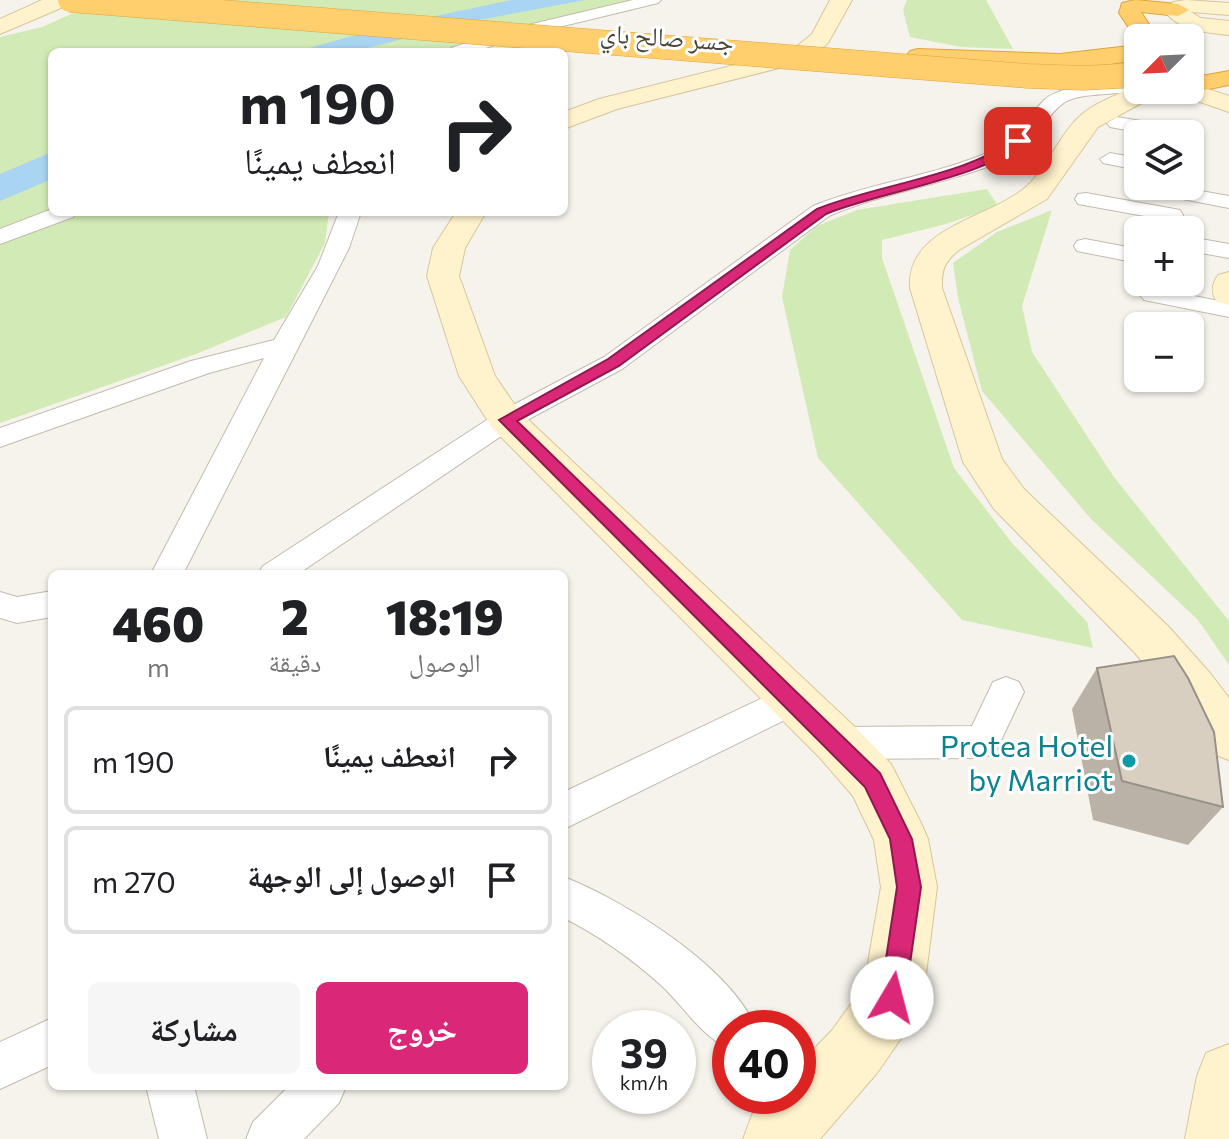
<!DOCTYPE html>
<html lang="ar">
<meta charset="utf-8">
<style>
body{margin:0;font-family:Commissioner,"Noto Naskh Arabic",sans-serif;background:#f6f6f6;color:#202124;direction:rtl;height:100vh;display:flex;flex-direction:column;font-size:30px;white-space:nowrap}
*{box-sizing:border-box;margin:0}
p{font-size:26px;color:#757577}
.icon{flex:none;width:44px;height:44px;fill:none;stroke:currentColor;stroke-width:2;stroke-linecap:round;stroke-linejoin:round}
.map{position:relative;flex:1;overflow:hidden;direction:ltr}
.sheet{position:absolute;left:48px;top:570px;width:520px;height:520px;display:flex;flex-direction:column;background:#fff;border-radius:12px;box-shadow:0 2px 6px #0004;direction:rtl}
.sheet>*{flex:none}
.top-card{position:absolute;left:48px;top:48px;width:520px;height:168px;border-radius:12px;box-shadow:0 2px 6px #0004;direction:rtl;background:#fff;color:#202124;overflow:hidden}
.needle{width:52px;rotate:246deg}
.buttons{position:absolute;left:1124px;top:24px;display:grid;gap:16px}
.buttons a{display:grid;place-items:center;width:80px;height:80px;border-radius:12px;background:#fff;box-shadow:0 2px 6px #0004;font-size:40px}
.speed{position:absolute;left:592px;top:1010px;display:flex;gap:16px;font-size:40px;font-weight:700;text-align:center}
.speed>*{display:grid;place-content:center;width:104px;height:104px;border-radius:50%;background:#fff;box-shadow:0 2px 6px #0004;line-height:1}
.speed small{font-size:20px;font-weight:400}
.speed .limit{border:12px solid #d22;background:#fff;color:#111}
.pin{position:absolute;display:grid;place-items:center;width:68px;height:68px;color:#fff;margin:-34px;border-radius:16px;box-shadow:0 4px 12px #0006}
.me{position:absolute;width:88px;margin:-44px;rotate:8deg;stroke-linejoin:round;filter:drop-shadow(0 0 6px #0008)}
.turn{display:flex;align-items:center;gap:28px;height:168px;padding:0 40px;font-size:36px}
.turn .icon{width:104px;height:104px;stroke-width:2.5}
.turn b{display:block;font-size:56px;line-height:68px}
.eta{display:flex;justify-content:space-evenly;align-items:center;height:136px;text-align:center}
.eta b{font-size:48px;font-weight:800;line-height:56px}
.primary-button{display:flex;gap:16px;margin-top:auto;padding:16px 40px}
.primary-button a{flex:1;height:92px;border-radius:12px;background:#db2777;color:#fff;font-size:32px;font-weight:800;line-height:92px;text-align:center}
.primary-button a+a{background:#f6f6f6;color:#202124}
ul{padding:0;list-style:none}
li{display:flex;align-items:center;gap:24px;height:108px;margin:0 16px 12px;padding:0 24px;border:4px solid #e0e0e0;border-radius:12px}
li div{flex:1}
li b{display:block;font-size:30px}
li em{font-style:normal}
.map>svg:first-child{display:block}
.green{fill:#d2eab5}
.water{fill:#a9d4f2}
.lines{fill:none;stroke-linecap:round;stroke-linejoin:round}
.street-casing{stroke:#c2bbae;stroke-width:2}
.secondary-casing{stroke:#d6c79b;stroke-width:2}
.highway-casing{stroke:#e0a43c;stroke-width:2}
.street{fill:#fff;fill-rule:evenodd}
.secondary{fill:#fff3cd;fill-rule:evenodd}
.highway{fill:#ffcf6e;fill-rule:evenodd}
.highway-bridge-casing{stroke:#e0a43c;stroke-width:25;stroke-linecap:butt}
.highway-bridge{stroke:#ffcf6e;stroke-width:24}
.wall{fill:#bab2a6}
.building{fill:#d8cfc1;stroke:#979187;stroke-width:2}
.route{fill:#db2777;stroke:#8e194d;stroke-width:2}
.culture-dot{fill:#0f9aa8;stroke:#fff;stroke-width:3}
.labels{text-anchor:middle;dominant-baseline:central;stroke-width:6;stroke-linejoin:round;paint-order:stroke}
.far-street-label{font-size:26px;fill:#4b4439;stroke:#fff}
.culture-label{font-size:30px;fill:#0d838f;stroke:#fff;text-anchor:end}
</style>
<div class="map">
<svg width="1229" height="1139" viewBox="0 0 1229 1139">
<rect width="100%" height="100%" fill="#f6f3ec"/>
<g class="green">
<path d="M 103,0 L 644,0 L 466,39 L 446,52 L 52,52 L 52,212 L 329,212 L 325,243 L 286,317 L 196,354 L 0,423 L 0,37 L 42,27 Z"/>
<path d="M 907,0 L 986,0 L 1013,49 L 961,47 L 910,37 L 903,10 Z"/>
<path d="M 987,189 L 998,206 L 946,224 L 882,240 L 882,258 L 954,468 L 1011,542 L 1087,622 L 1093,648 L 962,620 L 818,458 L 782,297 L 790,250 L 817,226 L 857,210 Z"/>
<path d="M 1052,210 L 1022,306 L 1032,352 L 1114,477 L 1229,621 L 1229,665 L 1198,620 L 1091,519 L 982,391 L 958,298 L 953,263 L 997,232 Z"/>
</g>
<g class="water">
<path d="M 511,0 L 585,0 L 463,23 L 353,52 L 295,52 L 384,27 Z"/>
<path d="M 52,152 L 52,179 L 0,201 L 0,174 Z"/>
</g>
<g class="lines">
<defs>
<g id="street">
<path d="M 633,0 L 661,0 L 658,3 L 518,37 L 474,52 L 449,52 L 451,48 L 507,30 Z"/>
<path d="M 1138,81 L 1138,90 L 1144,90 C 1123,95 1082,92 1065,102 C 1044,116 1034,146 1009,158 C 951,184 887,191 829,216 L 622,369 L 516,426 L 298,574 L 258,574 L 263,566 L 496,414 L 604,357 L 813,206 C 872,182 937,176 996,149 C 1017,139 1028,117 1043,101 C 1061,83 1112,84 1138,81 Z"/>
<path d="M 1117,117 L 1183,128 L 1193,134 L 1190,138 L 1190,134 L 1148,134 L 1110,127 L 1107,123 Z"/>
<path d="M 1110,153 L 1138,158 L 1138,170 L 1103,163 L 1100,159 Z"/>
<path d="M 1190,181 L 1195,190 L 1229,196 L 1229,208 L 1177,198 L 1175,186 L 1190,186 Z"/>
<path d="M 1086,193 L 1180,210 L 1183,215 L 1181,230 L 1159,230 L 1161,219 L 1078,204 L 1075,199 L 1078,194 Z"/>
<path d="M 52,209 L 52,212 L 76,212 L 73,217 L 0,244 L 0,229 Z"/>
<path d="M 339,212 L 361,212 L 349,248 L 183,574 L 151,574 L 264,358 L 209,373 L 0,447 L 0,428 L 191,361 L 274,340 L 318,266 Z"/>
<path d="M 1190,237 L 1229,244 L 1229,258 L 1190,251 Z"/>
<path d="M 1085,239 L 1138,249 L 1138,263 L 1077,251 L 1074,246 L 1077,241 Z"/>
<path d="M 1141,282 L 1165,282 L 1164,290 L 1229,303 L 1229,317 L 1144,300 L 1140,295 Z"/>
<path d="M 52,591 L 52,617 L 17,623 L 0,618 L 0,592 L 17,597 Z"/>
<path d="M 1006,677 L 1019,682 L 1024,692 L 995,753 L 982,758 L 838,759 L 825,754 L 819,743 L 825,732 L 838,727 L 972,726 L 993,682 Z"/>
<path d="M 792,684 L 805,688 L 810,699 L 805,710 L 564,829 L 564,792 Z"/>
<path d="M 564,877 C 625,901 730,966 756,1028 L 730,1028 L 730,1049 C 703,1038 683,1006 662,986 C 632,959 600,936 564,918 Z"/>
<path d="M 52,1018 L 52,1065 L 0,1089 L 0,1042 Z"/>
<path d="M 146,1086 L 194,1086 L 207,1139 L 159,1139 Z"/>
<path d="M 289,1086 L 346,1086 L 339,1103 L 304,1139 L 246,1139 L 253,1122 Z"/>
</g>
<g id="secondary">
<path d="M 42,0 L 71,0 L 68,5 L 0,34 L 0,19 Z"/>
<path d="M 830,0 L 852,0 L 828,43 L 807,61 L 617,109 L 564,129 L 564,112 L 599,99 L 791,51 L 812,34 Z"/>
<path d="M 1186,0 L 1229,3 L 1229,15 L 1191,12 L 1201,18 L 1229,21 L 1229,35 C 1206,32 1182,32 1166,13 L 1173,2 Z"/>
<path d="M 1190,83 L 1229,96 L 1229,112 L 1180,95 L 1177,90 L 1190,90 Z"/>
<path d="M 1138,85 L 1138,90 L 1159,90 L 1156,95 L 1098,127 L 1047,199 L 959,250 C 945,261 941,270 942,288 L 1002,459 L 1024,489 L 1168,626 L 1210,673 L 1229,698 L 1229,760 L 1211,753 L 1176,701 L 1134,652 L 994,509 L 963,462 L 910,288 C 906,226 991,219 1027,186 C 1048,167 1059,135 1079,117 C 1093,103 1120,94 1138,85 Z"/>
<path d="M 456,212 L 486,212 L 465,248 L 459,276 L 495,376 L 519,411 L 856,728 L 891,764 L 920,821 L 928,839 L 937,887 L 923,998 L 914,1020 L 877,1073 L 820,1139 L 743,1139 L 752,1115 L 770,1096 L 798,1096 L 798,1066 L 833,1029 L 864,986 L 881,887 L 874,840 L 853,796 L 820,758 L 493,429 L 459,376 L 427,276 L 433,248 Z"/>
<path d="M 1229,272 L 1229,305 L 1217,302 C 1211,293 1211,285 1218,275 Z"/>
<path d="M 1229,1044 L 1229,1139 L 1185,1139 L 1197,1076 L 1206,1053 Z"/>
</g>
<g id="highway">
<path d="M 1135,0 L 1178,4 L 1189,10 L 1178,16 L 1141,12 L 1158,38 L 1138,38 L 1138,41 L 1119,13 L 1122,3 Z"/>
<path d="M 1138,45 L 1138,59 C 1066,75 991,66 918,63 L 910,61 L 906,56 L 910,51 L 918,49 L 1060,54 Z"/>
<path d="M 1229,71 L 1229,85 L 1204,90 L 1202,98 L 1184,98 L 1179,90 L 1190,90 L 1190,78 Z"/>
</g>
</defs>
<use href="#street" class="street-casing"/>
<use href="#secondary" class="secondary-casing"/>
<use href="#highway" class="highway-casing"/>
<use href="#street" class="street"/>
<use href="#secondary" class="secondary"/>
<use href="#highway" class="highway"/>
<defs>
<path id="highway-bridge" d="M 70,0 L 1028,76 L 1084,78 L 1138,75"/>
</defs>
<use href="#highway-bridge" class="highway-bridge-casing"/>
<use href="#highway-bridge" class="highway-bridge"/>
</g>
<path class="wall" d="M 1097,668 L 1223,807 L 1188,845 L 1093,820 L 1072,709 Z"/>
<path class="building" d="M 1174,656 L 1188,678 L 1214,732 L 1223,807 L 1122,781 L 1097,668 Z"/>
<path class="route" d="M 1014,138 L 1024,141 C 992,176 875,193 826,214 L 619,366 L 517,421 L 880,773 L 912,839 L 921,887 L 905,998 L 901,1007 L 892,1011 L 883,1007 L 880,998 L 897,887 L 890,839 L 865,787 L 499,420 L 608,359 L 817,209 C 872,186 974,174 1014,138 Z"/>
<circle class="culture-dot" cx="1129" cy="761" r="8"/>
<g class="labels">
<g class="far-street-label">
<text transform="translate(667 36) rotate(4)">جسر صالح باي</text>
</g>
<g class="culture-label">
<text x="1113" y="744">Protea Hotel<tspan x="1113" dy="34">by Marriot</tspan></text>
</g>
</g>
</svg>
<div class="buttons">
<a><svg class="needle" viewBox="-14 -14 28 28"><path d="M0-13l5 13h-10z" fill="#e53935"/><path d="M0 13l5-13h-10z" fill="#757577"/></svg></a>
<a><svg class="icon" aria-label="layers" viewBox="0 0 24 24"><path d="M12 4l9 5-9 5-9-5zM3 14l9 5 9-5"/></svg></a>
<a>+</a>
<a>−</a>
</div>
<div class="speed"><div>39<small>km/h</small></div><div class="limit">40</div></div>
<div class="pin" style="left:1018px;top:141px;background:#d93025"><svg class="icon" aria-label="arrive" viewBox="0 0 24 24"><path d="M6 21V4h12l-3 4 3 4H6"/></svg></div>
<svg class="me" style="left:892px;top:998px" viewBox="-20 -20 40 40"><circle r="19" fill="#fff"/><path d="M0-13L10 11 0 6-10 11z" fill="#db2777"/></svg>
<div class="top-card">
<div class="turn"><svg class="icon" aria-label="right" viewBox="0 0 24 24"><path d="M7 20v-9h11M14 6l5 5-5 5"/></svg><div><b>190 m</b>انعطف يمينًا</div></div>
</div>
<section class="sheet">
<div class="eta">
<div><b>18:19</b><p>الوصول</p></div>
<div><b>2</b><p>دقيقة</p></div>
<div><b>460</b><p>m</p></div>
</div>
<ul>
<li><svg class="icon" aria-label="right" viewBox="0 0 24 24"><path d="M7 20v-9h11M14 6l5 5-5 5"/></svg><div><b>انعطف يمينًا</b></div><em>190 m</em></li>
<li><svg class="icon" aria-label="arrive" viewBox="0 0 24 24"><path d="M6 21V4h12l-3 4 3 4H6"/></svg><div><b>الوصول إلى الوجهة</b></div><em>270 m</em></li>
</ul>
<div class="primary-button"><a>خروج</a><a>مشاركة</a></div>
</section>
</div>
